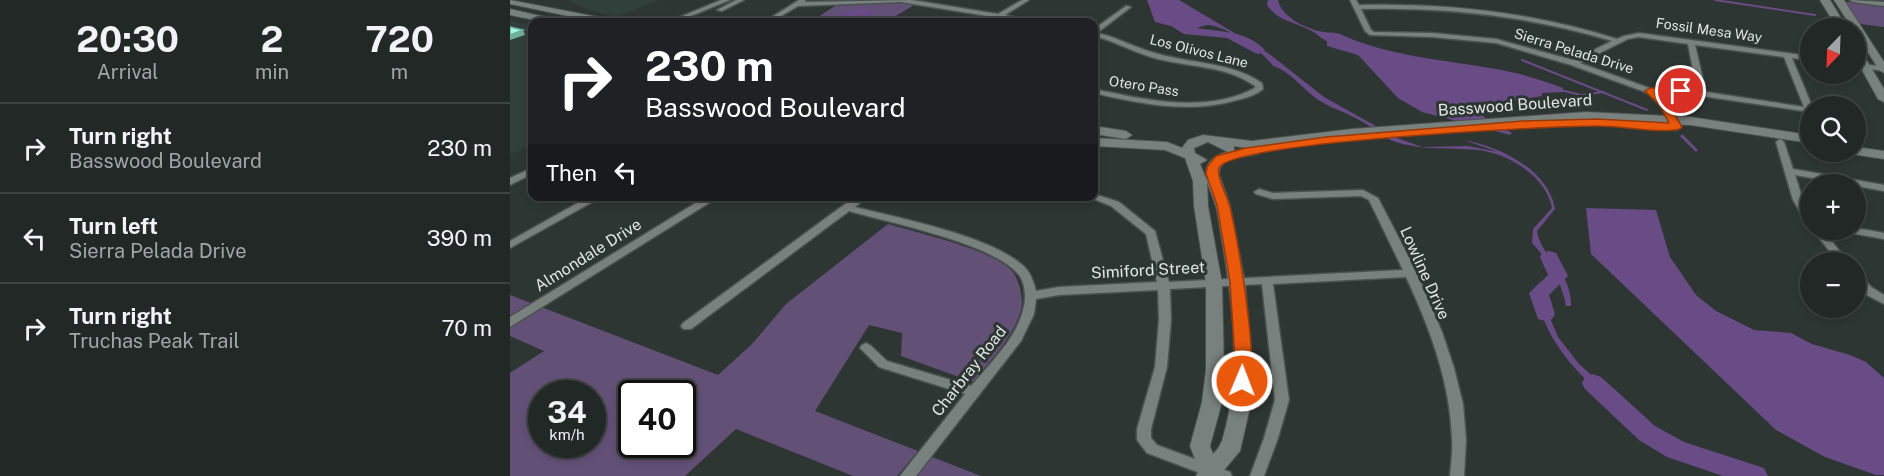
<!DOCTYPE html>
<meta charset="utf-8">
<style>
body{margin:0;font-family:"Public Sans",sans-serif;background:#2a302e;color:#f1f3f6;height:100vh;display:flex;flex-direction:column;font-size:22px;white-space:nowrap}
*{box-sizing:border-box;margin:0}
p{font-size:20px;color:#a2a6a7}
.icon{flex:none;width:33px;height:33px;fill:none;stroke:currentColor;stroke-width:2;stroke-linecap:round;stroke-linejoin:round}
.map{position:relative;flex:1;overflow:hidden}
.sheet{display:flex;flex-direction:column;background:#222826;width:510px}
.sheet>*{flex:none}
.top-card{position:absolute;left:18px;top:18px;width:570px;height:183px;border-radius:12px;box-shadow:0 3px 9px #0003,0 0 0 2px #3f4443;background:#202124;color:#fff;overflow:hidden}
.needle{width:39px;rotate:203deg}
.fabs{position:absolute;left:1290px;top:18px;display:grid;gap:12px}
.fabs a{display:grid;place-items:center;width:66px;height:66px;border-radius:50%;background:#222826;box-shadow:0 3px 9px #0003,0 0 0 2px #3f4443;font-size:30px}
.speed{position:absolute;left:18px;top:380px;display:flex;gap:12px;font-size:30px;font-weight:700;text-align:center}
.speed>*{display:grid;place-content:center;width:78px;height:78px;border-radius:50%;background:#222826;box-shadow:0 3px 9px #0003,0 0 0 2px #3f4443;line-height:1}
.speed small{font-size:15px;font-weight:400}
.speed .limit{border:3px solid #111;border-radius:9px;background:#fff;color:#111}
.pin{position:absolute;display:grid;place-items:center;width:51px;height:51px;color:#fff;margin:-26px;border:3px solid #fff;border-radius:50%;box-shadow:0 2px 6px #0007}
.me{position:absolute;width:66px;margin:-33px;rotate:1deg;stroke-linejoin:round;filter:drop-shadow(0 0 4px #0008)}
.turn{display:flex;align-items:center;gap:21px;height:126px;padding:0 18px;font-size:27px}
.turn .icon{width:78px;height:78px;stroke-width:2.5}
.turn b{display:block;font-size:42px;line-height:51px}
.then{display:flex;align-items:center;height:57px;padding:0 18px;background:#0003;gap:12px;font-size:22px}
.eta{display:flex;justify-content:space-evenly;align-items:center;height:102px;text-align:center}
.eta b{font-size:36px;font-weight:700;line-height:42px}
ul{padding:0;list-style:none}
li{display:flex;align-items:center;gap:18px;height:90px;padding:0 18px;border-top:2px solid #3f4443}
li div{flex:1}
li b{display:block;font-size:22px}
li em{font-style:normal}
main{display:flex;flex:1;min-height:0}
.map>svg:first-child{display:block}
.built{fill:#31403b}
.green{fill:#635077;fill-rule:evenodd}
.water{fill:#694c86}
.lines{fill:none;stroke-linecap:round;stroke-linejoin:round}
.stream-far1{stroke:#694c86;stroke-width:2}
.stream{stroke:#694c86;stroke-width:3}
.river{fill:#694c86;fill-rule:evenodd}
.street-casing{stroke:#4b514f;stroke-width:3}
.secondary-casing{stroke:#4b514f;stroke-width:2}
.street{fill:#79817e;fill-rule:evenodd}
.secondary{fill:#79817e;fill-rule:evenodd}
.shaded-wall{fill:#6fb09b}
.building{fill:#9ffbdd;stroke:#6fb09b;stroke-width:1.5}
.route{fill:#ea580c;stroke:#983908;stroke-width:1.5}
.labels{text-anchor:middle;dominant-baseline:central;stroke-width:6;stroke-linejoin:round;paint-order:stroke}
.far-street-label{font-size:14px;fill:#e1e6e4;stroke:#2e3633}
.street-label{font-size:16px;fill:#e1e6e4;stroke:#2e3633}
</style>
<main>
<section class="sheet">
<div class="eta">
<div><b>20:30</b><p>Arrival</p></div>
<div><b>2</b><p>min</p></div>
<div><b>720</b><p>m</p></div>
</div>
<ul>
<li><svg class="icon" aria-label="right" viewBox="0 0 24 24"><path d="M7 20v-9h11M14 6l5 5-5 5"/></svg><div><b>Turn right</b><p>Basswood Boulevard</p></div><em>230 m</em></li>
<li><svg class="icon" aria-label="left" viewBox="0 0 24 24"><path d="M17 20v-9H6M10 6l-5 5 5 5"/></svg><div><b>Turn left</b><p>Sierra Pelada Drive</p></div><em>390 m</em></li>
<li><svg class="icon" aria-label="right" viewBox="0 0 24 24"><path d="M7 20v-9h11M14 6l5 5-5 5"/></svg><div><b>Turn right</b><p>Truchas Peak Trail</p></div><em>70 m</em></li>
</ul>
</section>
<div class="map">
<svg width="1374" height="476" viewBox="0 0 1374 476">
<rect width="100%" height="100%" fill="#2e3633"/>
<g class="built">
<path d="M 58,0 L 149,0 L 106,17 L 77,9 Z"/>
<path d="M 0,21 L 22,26 L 22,145 L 0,155 Z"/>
</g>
<g class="green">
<path d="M 1344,1 L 1374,5 L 1374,27 L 1350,24 L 1336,2 Z"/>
<path d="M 390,2 L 406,4 L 384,17 L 414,22 L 300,22 L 325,6 Z"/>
<path d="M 378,224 C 407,233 482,249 502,271 C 509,279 514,299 511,310 C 503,338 480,360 463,382 L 391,356 L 392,333 L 359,325 L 305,411 L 408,451 L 387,476 L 343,476 L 226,429 L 175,476 L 0,476 L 0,373 L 34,351 L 0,336 L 0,295 L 208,375 L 242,344 L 276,304 ZM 32,393 L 82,393 L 82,444 L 32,444 ZM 122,393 L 172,393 L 172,444 L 122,444 Z"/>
<path d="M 422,457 L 471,476 L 407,476 Z"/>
</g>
<g class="water">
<path d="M 640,0 L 669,0 L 758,53 L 814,97 L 887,138 L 912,147 L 958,146 L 988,152 L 954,140 C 990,147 1038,169 1045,209 L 1027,231 C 1031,258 1062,271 1061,306 L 1056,306 C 1052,282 1038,260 1022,243 L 1023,229 L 1042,208 C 1036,176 998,153 967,150 C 938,147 916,151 886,142 C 873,138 863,127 851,121 C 838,113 823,109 810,101 C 793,90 782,72 763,66 C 755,53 715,25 698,25 C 690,26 682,30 674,33 L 670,30 L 666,22 L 652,20 L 652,16 Z"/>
<path d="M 758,0 L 768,0 C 771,17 798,30 814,32 C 820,33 827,32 832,35 C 886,59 944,60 1001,72 C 1019,76 1036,82 1053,88 L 1052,92 L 1032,93 L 1032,96 L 996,102 L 973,113 L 974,117 L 1002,133 L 1000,135 L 912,112 L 888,98 L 848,55 L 817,46 L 817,41 C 811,39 810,36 805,33 C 789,22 769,23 757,5 Z"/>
<path d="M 350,8 L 359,10 L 361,14 L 358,22 L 321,22 L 338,11 Z"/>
<path d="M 1076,208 L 1146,210 L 1160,257 L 1186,295 L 1206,311 L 1244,330 L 1281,333 L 1302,344 L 1340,355 L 1356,362 L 1374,378 L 1374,475 L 1366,475 L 1315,457 L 1266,430 L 1081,254 Z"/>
<path d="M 1029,287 L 1040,303 L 1040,318 L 1048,337 L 1069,364 L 1095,387 L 1101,398 L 1094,397 C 1058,364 1037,339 1024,292 Z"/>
</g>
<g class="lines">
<g class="stream-far1">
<path d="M 1205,0 L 1305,15"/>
<path d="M 1012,60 L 1137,110"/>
<path d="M 1050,90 L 1071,95 L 1093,92"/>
</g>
<path class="stream" d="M 1172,136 L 1186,150"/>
<g class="river">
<path d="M 637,0 L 647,0 L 654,18 C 663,20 672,26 680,27 C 706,32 735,29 755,50 L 749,54 L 745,53 L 717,38 L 674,34 L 661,26 L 645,22 Z"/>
<path d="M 1039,251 L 1046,253 L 1058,276 L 1039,295 L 1045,314 L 1042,319 L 1035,321 L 1028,319 L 1019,293 L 1038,275 L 1030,257 L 1032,253 Z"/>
<path d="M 1083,374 L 1091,377 L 1145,426 L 1174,442 L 1254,468 L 1258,476 L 1213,476 L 1157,457 L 1129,440 L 1075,389 L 1072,383 L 1075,377 Z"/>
</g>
<defs>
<g id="street">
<path d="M 211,0 L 220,0 L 166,22 L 158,22 Z"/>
<path d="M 226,0 L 234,0 L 212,11 L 207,10 Z"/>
<path d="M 289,0 L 296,0 L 294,2 L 402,0 L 488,14 L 512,0 L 519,0 L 495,15 L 526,22 L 514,22 L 490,19 L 484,22 L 477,22 L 483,17 L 391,2 L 288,6 L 261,22 L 254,22 Z"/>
<path d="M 840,0 L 846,0 L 849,5 C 937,3 1022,12 1107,39 L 1114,36 L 1129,33 L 1300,56 L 1300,60 L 1282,58 L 1302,106 L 1300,112 L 1171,93 L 1148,93 L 1158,105 L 1170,127 L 1166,130 L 1163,129 L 1150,106 L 1138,93 L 1061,65 L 986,43 L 922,37 L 860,35 L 855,31 ZM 851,9 C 937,7 1019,16 1102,41 L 1063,60 L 986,39 L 922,33 L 864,32 L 861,30 ZM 1129,37 L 1178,44 L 1187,91 L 1171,89 L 1142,89 L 1070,63 L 1118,39 ZM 1185,45 L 1274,57 L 1294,107 L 1196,92 Z"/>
<path d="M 1340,0 L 1374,2 L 1374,6 L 1343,2 Z"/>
<path d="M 616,6 L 621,7 L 587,33 C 607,37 625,48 645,53 C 681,64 719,61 752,83 L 753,89 C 746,95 736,98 727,100 C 679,114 631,104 584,93 L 584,89 C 636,100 695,114 745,88 L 745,86 C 714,64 677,68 641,57 C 621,51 604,41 584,36 L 584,29 Z"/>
<path d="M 1346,63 L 1374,67 L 1374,71 L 1346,67 Z"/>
<path d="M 1270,139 L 1274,142 L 1283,169 L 1374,185 L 1374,191 L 1285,175 L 1293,200 L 1300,212 L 1300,223 L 1296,222 L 1283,200 L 1266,142 Z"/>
<path d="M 22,168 L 22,174 L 0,185 L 0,178 Z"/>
<path d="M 749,189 L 763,193 L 853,190 L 868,198 L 907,273 L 932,332 L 944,368 L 953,404 L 956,440 L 954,476 L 940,476 C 941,464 943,451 942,438 C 940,382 920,328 896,277 L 763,284 L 779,400 L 768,438 L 754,476 L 740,476 L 754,438 L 765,400 L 752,284 L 660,289 L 661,320 L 657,367 L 641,429 L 641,438 L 647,445 L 720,472 L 722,476 L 698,476 L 637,453 L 627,440 L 627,429 L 645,367 L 649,320 L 648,290 L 549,295 L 526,299 L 524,314 L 511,341 L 406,476 L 390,476 L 455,394 L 369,367 L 350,348 L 352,345 L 356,343 L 360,345 L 377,361 L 461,386 C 481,362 508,337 514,306 C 516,296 515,283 509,275 C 483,243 380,223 339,211 L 181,329 L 173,329 L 171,326 L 173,323 L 346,196 L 358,196 L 345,207 C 388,218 489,237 517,270 C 522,276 524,284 526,291 L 549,287 L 647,282 L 636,234 L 601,206 L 576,196 L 584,196 L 584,194 L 609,202 L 645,231 L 659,282 L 893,270 L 859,200 L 851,196 L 763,199 L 746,194 L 744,192 Z"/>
<path d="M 80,196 L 93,196 L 0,248 L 0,241 Z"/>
<path d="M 197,196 L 210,196 L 0,327 L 0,317 Z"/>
<path d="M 1346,228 L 1374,233 L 1374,239 L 1341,233 L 1336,230 L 1346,230 Z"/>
<path d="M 1303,230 L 1313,230 L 1338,262 L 1328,262 Z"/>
<path d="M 1346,273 L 1350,274 L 1361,287 L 1374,295 L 1374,304 L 1353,293 L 1346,284 Z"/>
</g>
<g id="secondary">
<path d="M 0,0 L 98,19 L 103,22 L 87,22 L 0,4 Z"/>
<path d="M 1310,0 L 1320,0 L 1337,28 L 1327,28 Z"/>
<path d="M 1324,0 L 1334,0 L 1374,62 L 1374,73 L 1369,70 L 1346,33 L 1346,28 L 1342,28 Z"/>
<path d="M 0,9 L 48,20 L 50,22 L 34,22 L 0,15 Z"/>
<path d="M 1346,48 L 1351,51 L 1374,89 L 1374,102 L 1368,99 L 1346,59 Z"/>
<path d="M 1076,112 L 1180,117 L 1300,135 L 1300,143 L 1180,125 L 1076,120 L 842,137 L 747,148 L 749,151 L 748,154 L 716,160 L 710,168 L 709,174 L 720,205 L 735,282 L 742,360 L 741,403 L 730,451 L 709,476 L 686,476 L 689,470 L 680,446 L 692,402 L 696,370 L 696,283 L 684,206 L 683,181 L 675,158 L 655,150 L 584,146 L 584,138 L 657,142 L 672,148 L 678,140 L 693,135 L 742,141 L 842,129 ZM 698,142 L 718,152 C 709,153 697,160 696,171 C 695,184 705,198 707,211 C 719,281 733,355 716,426 C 713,437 712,446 703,454 L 700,446 L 712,402 L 714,370 L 712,283 L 698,206 L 697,181 L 690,164 L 697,160 L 685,153 L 684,148 ZM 724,146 L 737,148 L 724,151 Z"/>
<path d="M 584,126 L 616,131 L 622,135 L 616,139 L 584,134 Z"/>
<path d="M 1346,147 L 1374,151 L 1374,159 L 1341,154 L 1340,152 L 1346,152 Z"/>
</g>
</defs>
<use href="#street" class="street-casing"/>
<use href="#secondary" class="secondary-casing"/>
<use href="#street" class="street"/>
<use href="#secondary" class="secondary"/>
</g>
<path class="shaded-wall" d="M 13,30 L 15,35 L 0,40 L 0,35 Z"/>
<path class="building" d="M 0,27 L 13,30 L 0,35 Z"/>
<path class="route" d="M 1140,88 L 1175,88 L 1175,93 L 1149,94 L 1158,103 L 1172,127 L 1170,129 C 1147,134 1109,125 1084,126 C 1041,126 719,142 709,168 C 706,176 718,198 720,207 C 727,237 750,363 738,386 L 732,388 L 726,386 L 723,381 L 725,360 L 720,282 L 707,205 L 696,174 L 697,167 L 706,156 L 736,148 L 816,137 L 1013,121 L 1087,119 L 1159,123 L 1150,106 L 1135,91 Z"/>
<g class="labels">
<g class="far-street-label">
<text transform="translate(1199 30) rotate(8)">Fossil Mesa Way</text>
<text transform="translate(689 51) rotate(14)">Los Olivos Lane</text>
<text transform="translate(1064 51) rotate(17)">Sierra Pelada Drive</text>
<text transform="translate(634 86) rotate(9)">Otero Pass</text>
</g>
<g class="street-label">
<text transform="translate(1005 105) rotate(-4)">Basswood Boulevard</text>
<text transform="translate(78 255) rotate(-32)">Almondale Drive</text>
<text transform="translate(638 270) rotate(-3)">Simiford Street</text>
<text transform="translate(915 273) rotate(66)">Lowline Drive</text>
<text transform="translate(459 371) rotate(-52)">Charbray Road</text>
</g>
</g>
</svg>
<div class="fabs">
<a><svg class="needle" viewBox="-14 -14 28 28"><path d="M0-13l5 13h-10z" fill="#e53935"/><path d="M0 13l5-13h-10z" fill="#a2a6a7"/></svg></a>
<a><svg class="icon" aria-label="search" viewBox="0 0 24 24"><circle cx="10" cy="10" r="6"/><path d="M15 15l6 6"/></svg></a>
<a>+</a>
<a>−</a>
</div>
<div class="speed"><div>34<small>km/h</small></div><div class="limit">40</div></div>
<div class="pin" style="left:1171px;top:91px;background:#d93025"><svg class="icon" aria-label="arrive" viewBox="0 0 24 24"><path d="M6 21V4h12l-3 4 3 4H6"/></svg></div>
<svg class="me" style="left:732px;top:381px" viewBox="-20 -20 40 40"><circle r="17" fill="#ea580c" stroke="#fff" stroke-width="3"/><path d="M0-11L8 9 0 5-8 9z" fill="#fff"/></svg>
<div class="top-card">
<div class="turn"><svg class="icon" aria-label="right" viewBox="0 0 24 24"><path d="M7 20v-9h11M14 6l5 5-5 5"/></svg><div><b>230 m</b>Basswood Boulevard</div></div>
<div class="then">Then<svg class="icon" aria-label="left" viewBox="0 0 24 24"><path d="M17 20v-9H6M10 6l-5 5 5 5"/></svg></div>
</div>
</div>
</main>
